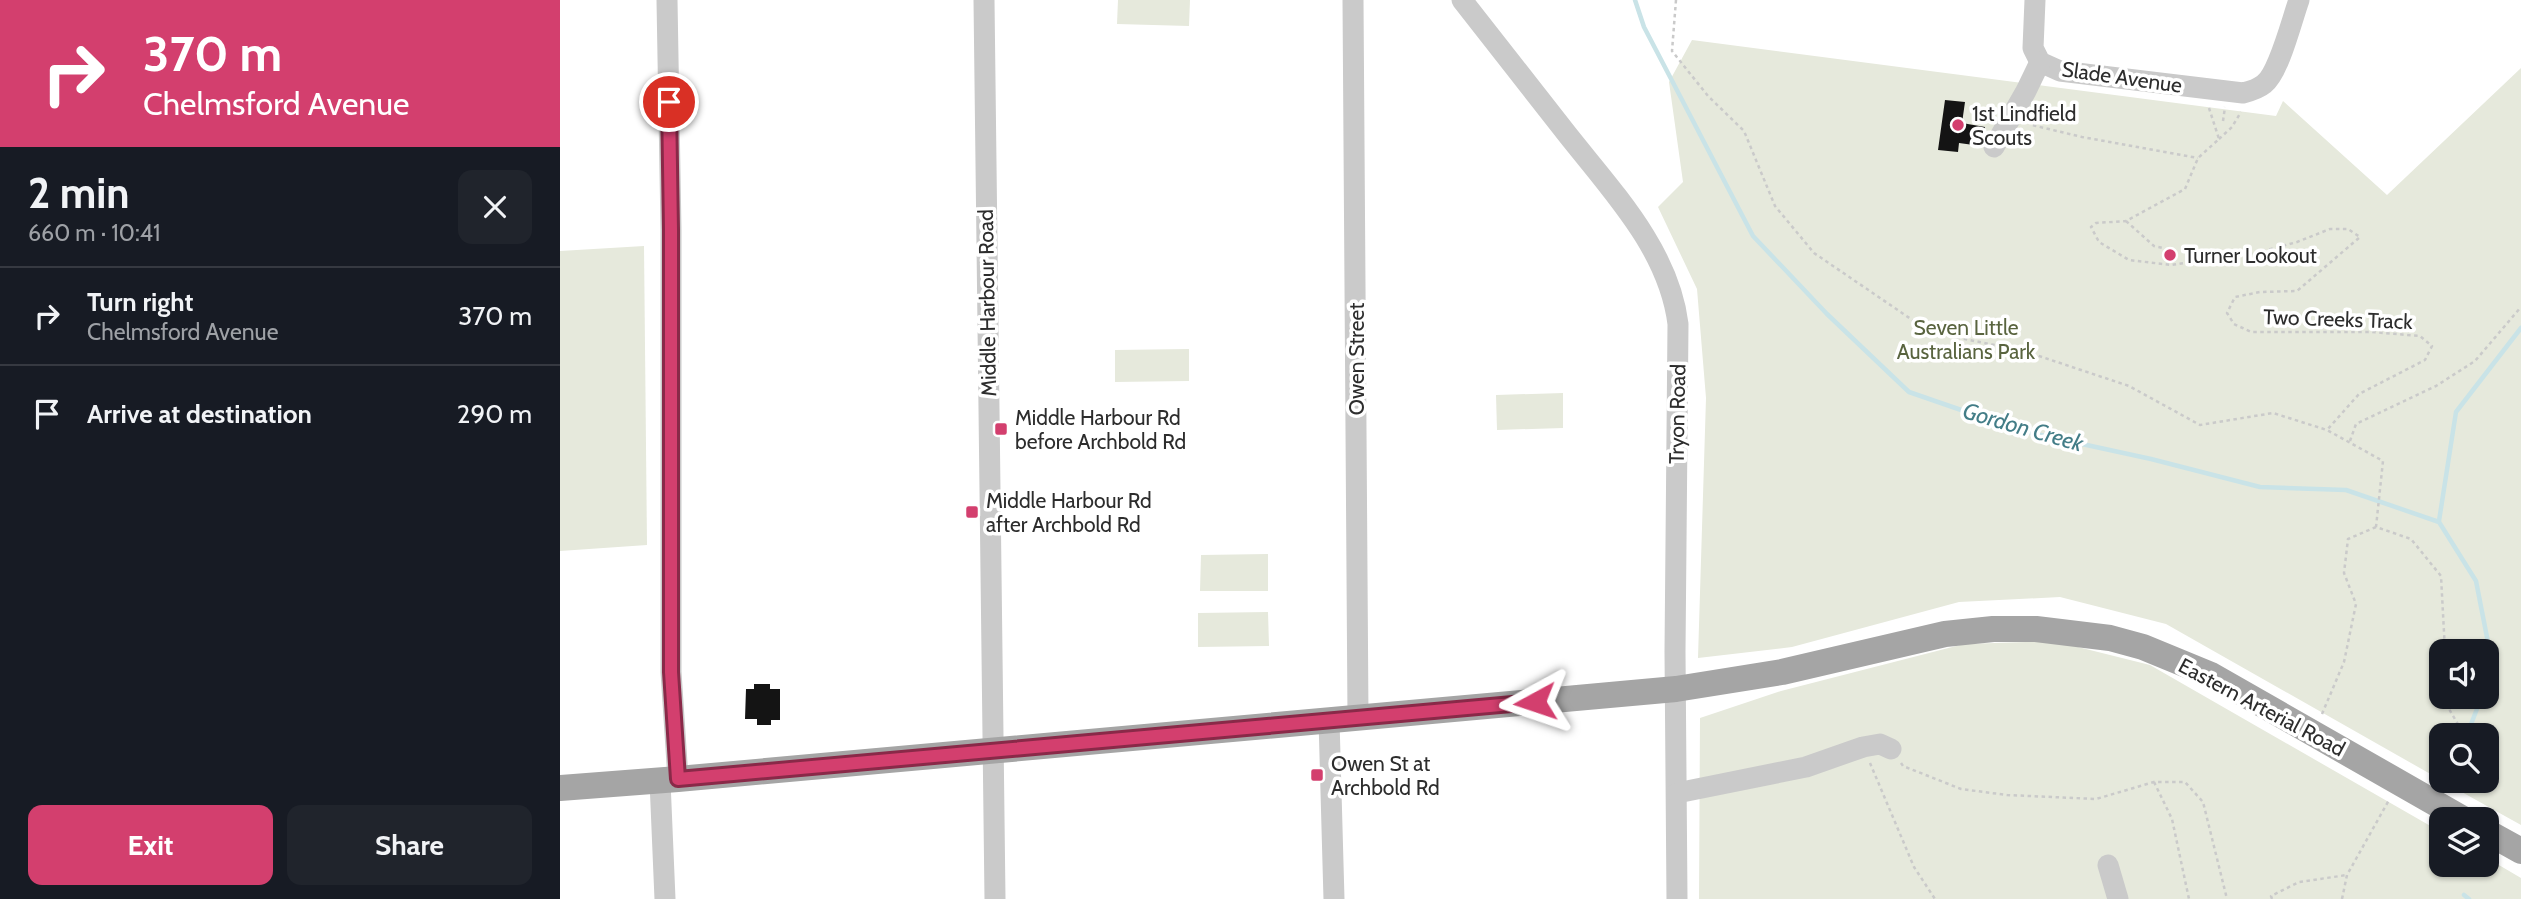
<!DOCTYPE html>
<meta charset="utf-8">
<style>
body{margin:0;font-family:Cabin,sans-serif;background:#20242c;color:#f1f3f6;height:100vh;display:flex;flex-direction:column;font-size:26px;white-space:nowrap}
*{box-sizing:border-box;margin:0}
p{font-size:23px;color:#9ea1a6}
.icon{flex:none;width:38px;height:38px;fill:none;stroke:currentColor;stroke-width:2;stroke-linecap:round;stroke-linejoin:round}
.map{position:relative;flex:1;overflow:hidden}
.sheet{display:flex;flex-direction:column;background:#171b24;width:560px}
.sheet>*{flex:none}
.banner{background:#d33f6e;color:#fff;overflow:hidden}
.buttons{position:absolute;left:1869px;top:639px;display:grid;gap:14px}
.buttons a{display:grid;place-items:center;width:70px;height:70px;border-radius:14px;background:#171b24;box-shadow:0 2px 5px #0004;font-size:35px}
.pin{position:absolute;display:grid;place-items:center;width:60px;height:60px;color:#fff;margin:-30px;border:4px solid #fff;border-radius:50%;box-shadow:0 2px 7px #0007}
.me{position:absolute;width:77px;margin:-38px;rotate:265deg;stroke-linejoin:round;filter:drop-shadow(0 0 5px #0008)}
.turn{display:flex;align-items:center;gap:24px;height:147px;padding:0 28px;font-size:32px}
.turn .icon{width:91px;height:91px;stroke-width:2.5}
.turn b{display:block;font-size:49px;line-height:60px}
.round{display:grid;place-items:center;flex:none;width:74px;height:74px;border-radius:14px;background:#20242c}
.headline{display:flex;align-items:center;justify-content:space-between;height:119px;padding:0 28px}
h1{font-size:42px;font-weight:700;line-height:52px}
.button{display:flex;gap:14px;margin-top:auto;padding:14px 28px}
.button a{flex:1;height:80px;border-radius:14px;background:#d33f6e;color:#fff;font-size:28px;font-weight:700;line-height:80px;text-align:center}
.button a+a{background:#20242c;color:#f1f3f6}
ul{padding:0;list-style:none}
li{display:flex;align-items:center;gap:21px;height:98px;padding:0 28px;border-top:2px solid #363941}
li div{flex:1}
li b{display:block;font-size:26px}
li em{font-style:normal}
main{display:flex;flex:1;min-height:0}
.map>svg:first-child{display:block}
.green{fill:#e6e9dc;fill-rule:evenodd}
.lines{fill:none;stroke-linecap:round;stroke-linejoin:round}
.stream{stroke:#c9e3e7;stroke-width:4.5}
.building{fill:#141414}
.path{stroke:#cacaca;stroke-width:2.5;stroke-dasharray:3.5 3.5;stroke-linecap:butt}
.minor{stroke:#cacaca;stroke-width:21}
.major{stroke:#a5a5a5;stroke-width:26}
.route-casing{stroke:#892948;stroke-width:18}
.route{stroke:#d33f6e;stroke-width:12}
.poi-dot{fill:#d33f6e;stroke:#fff;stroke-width:2.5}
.labels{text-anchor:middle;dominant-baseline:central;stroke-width:7;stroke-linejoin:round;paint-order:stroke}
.street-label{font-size:21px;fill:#2d2d2d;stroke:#fff}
.poi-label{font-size:21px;fill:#2d2d2d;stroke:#fff;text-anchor:start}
.park-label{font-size:21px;fill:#59643f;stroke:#fff}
.water-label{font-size:23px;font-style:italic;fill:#437d87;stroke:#fff}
</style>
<main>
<section class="sheet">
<div class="banner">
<div class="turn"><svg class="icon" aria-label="right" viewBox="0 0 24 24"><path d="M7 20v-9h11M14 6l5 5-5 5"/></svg><div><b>370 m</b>Chelmsford Avenue</div></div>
</div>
<div class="headline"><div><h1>2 min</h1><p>660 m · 10:41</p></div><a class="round"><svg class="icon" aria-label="close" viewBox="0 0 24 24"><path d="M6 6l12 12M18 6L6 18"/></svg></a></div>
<ul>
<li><svg class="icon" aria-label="right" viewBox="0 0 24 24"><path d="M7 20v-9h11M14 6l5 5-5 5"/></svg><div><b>Turn right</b><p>Chelmsford Avenue</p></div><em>370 m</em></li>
<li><svg class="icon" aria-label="arrive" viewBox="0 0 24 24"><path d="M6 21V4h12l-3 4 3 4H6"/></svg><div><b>Arrive at destination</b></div><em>290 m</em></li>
</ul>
<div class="button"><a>Exit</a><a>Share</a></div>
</section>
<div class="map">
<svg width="1961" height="899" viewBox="0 0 1961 899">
<rect width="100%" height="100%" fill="#fff"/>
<g class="green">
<path d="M 558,0 L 630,0 L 629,26 L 557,24 Z"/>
<path d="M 1132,40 L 1716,116 L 1723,101 L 1827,195 L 1961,68 L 1961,825 L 1882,781 L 1927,780 L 1927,735 L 1881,735 L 1881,780 L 1606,624 L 1500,597 L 1399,602 L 1232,647 L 1138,658 L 1146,398 L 1137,289 L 1098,207 L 1123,182 L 1109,82 ZM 1881,651 L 1927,651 L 1927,696 L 1881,696 Z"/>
<path d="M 84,246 L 87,545 L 0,551 L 0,251 Z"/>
<path d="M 629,349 L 629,381 L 555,382 L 555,350 Z"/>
<path d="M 1003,393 L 1003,428 L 937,430 L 936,395 Z"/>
<path d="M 708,554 L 708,591 L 640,591 L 641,555 Z"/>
<path d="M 708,612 L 709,646 L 638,647 L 638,613 Z"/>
<path d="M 1494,641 L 1590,665 L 1881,832 L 1881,864 L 1927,864 L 1927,858 L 1961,878 L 1961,899 L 1139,899 L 1140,718 L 1221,691 L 1404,644 Z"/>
</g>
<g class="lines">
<g class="stream">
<path d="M 1075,0 L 1084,27 L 1193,236 L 1267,314 L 1349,392 L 1462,431 L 1591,459 L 1700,487 L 1786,490 L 1879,522 L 1916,581 L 1933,668 L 1927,684"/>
<path d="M 1879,521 L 1896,412 L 1961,328"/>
<path d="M 1908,732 L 1922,696"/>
<path d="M 1904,895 L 1909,899"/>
</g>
</g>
<g class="building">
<path d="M 1385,100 L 1405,102 L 1402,123 L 1425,127 L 1421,146 L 1399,143 L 1398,152 L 1378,150 Z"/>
<path d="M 194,684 L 210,684 L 210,689 L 220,689 L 220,720 L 211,720 L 211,725 L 197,725 L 197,719 L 185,719 L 186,689 L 194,689 Z"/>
</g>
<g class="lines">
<g class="path">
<path d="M 1116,0 L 1112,51 L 1148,96 L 1184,131 L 1215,206 L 1254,253 L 1370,332 L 1464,351 L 1569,386 L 1640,425 L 1713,413 L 1767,430 L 1823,461 L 1816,527 L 1851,539 L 1881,576 L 1885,651"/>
<path d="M 1649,108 L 1659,139 L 1638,158 L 1625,189 L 1566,221 L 1536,223 L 1531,227 L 1539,242 L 1569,260 L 1611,265 L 1700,252 L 1737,242 L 1770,229 L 1788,229 L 1800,237 L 1737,291 L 1700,292 L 1675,297 L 1667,313 L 1674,324 L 1691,332 L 1812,332 L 1860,336 L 1872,346 L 1865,360 L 1799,394 L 1767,430"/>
<path d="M 1471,119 L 1472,125 L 1522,137 L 1638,158"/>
<path d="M 1663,121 L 1665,107"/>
<path d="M 1659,139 L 1672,127 L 1681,112"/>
<path d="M 1566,221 L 1594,246 L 1603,248 L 1610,255"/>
<path d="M 1790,441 L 1796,424 L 1876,386 L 1915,361 L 1961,307"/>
<path d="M 1888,696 L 1889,709 L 1902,731"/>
<path d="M 1762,714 L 1784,662 L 1796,604 L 1784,573 L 1788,539 L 1816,527"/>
<path d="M 1310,763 L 1354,867 L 1375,899"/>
<path d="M 1341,763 L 1343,766 L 1401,789 L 1447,795 L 1536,799 L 1594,782 L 1625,782 L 1643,802 L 1667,899"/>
<path d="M 1594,782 L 1612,819 L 1629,899"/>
<path d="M 1712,899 L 1711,896 L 1739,882 L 1787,875"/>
<path d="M 1782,899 L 1787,875 L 1829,800"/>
</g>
<g class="minor">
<path d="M 107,0 L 111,230 L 111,672 L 118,779"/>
<path d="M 424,0 L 435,899"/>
<path d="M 793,0 L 798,717"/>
<path d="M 902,0 C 937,45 972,89 1007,134 C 1052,191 1109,250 1118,324 L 1115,652 L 1117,899"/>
<path d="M 1475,0 L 1473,48 L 1480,62 L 1500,71 L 1683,93 C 1691,91 1698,89 1704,84 C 1719,73 1732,19 1739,0"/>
<path d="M 1434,147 L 1466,91 L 1480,62"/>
<path d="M 769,720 L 774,899"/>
<path d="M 100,781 L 105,899"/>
<path d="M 1117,793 L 1246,767 L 1303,747 L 1320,744 L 1331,749"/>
<path d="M 1548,865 L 1558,899"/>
</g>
<g class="major">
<path d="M 0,788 L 118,779 L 1116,689 L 1222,672 L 1385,634 L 1433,629 L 1476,629 L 1550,638 L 1583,647 L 1651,675 L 1903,819"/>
<path d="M 1927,832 L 1961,851"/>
</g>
</g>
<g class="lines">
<defs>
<path id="route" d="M 109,102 L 111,230 L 111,672 L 118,779 L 975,702"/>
</defs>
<use href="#route" class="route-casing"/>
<use href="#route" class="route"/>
</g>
<g class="poi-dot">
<circle cx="1398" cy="125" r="7"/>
<circle cx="1610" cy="255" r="7"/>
<rect x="434" y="422" width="14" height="14" rx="3.5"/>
<rect x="405" y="505" width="14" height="14" rx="3.5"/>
<rect x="750" y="768" width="14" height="14" rx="3.5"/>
</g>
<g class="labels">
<g class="street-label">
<text transform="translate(1562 77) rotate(8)">Slade Avenue</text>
<text transform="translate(427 303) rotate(-91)">Middle Harbour Road</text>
<text transform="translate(1778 319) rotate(2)">Two Creeks Track</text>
<text transform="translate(796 359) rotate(-90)">Owen Street</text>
<text transform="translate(1117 414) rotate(-89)">Tryon Road</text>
<text transform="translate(1702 707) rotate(28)">Eastern Arterial Road</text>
</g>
<g class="poi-label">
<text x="1412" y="113">1st Lindfield<tspan x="1412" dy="24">Scouts</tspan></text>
<text x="1624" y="255">Turner Lookout</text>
<text x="455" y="417">Middle Harbour Rd<tspan x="455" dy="24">before Archbold Rd</tspan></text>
<text x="426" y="500">Middle Harbour Rd<tspan x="426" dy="24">after Archbold Rd</tspan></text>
<text x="771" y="763">Owen St at<tspan x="771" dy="24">Archbold Rd</tspan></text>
</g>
<g class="park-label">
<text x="1406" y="327">Seven Little<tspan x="1406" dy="24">Australians Park</tspan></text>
</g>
<g class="water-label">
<text transform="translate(1463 427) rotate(16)">Gordon Creek</text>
</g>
</g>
</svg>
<div class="buttons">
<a><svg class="icon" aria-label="sound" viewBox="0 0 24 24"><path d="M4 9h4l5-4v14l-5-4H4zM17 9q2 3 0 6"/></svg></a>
<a><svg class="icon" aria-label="search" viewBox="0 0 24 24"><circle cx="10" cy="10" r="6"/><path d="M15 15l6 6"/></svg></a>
<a><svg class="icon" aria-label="layers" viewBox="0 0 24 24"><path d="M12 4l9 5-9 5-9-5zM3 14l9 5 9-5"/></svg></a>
</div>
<div class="pin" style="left:109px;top:102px;background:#d93025"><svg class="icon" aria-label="arrive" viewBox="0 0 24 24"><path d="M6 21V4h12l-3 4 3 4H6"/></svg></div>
<svg class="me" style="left:975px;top:702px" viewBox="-20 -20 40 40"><path d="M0-17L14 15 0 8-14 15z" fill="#d33f6e" stroke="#fff" stroke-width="4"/></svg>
</div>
</main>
